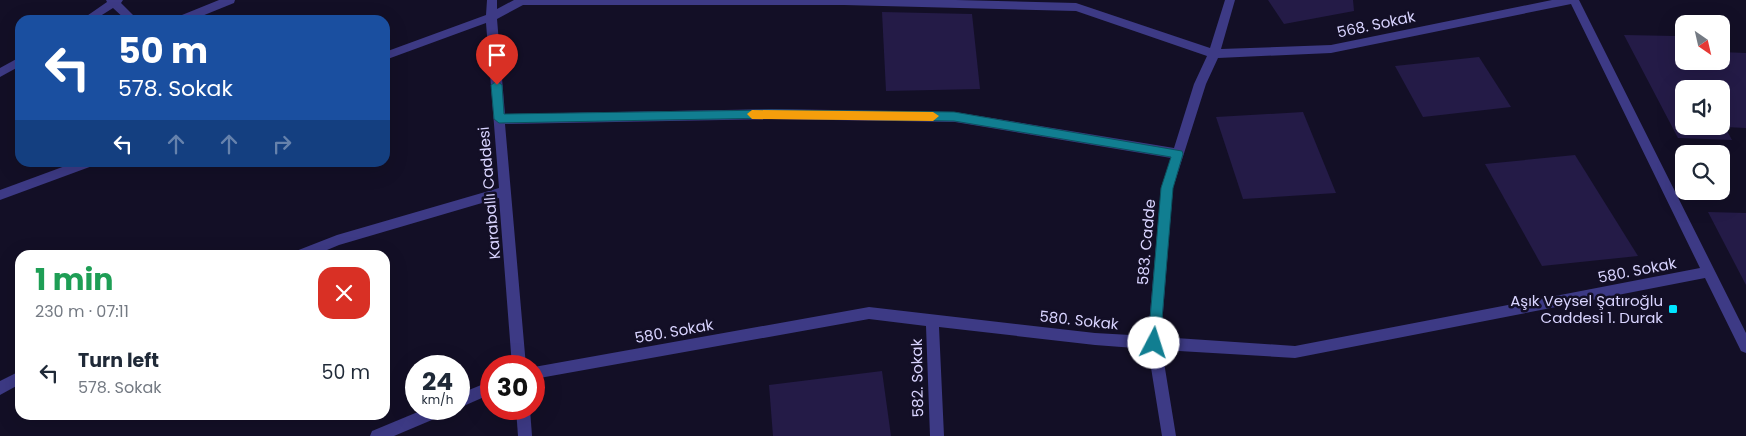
<!DOCTYPE html>
<meta charset="utf-8">
<style>
body{margin:0;font-family:Poppins,sans-serif;background:#f6f6f7;color:#1f2937;height:100vh;display:flex;flex-direction:column;font-size:19px;white-space:nowrap}
*{box-sizing:border-box;margin:0}
p{font-size:16px;color:#747a83}
.icon{flex:none;width:28px;height:28px;fill:none;stroke:currentColor;stroke-width:2;stroke-linecap:round;stroke-linejoin:round}
.map{position:relative;flex:1;overflow:hidden}
.sheet{position:absolute;left:15px;top:250px;width:375px;height:170px;display:flex;flex-direction:column;background:#fff;border-radius:15px;box-shadow:0 5px 20px #0002}
.sheet>*{flex:none}
.hud{position:absolute;left:15px;top:15px;width:375px;height:152px;border-radius:15px;box-shadow:0 5px 20px #0002;background:#1a4fa0;color:#fff;overflow:hidden}
.needle{width:32px;rotate:146deg}
.controls{position:absolute;left:1675px;top:15px;display:grid;gap:10px}
.controls a{display:grid;place-items:center;width:55px;height:55px;border-radius:10px;background:#fff;box-shadow:0 5px 20px #0002;font-size:25px}
.speed{position:absolute;left:405px;top:355px;display:flex;gap:10px;font-size:25px;font-weight:700;text-align:center}
.speed>*{display:grid;place-content:center;width:65px;height:65px;border-radius:50%;background:#fff;box-shadow:0 5px 20px #0002;line-height:1}
.speed small{font-size:12px;font-weight:400}
.speed .limit{border:8px solid #d22;background:#fff;color:#111}
.pin{position:absolute;display:grid;place-items:center;width:42px;height:42px;color:#fff;margin:-51px -21px;border-radius:50% 50% 50% 0;rotate:-45deg;box-shadow:0 0 5px #0007}
.pin .icon{rotate:45deg}
.me{position:absolute;width:55px;margin:-28px;rotate:5deg;stroke-linejoin:round;filter:drop-shadow(0 0 4px #0008)}
.turn{display:flex;align-items:center;gap:18px;height:105px;padding:0 20px;font-size:22px}
.turn .icon{width:65px;height:65px;stroke-width:2.5}
.turn b{display:block;font-size:35px;line-height:42px}
.lanes{display:flex;align-items:center;height:48px;padding:0 20px;background:#0003;justify-content:center;gap:25px;direction:ltr}
.lanes .off{opacity:.35}
.round{display:grid;place-items:center;flex:none;width:52px;height:52px;border-radius:15px;background:#f6f6f7}
.headline{display:flex;align-items:center;justify-content:space-between;height:85px;padding:0 20px}
h1{font-size:30px;font-weight:700;line-height:38px;color:#1e9e55}
ul{padding:0;list-style:none}
li{display:flex;align-items:center;gap:15px;height:75px;padding:0 20px}
li div{flex:1}
li b{display:block;font-size:19px}
li em{font-style:normal}
.map>svg:first-child{display:block}
.building{fill:#241b47;fill-rule:evenodd}
.lines{fill:none;stroke-linecap:round;stroke-linejoin:round}
.minor{fill:#3d3a85;fill-rule:evenodd}
.route{fill:#117e91;stroke:#0b525e}
.slow{fill:#f59e0b}
.poi-dot{fill:#00e5ff;stroke:#130f26;stroke-width:2}
.labels{text-anchor:middle;dominant-baseline:central;stroke-width:5;stroke-linejoin:round;paint-order:stroke}
.street-label{font-size:15px;fill:#d9d4ff;stroke:#130f26}
.poi-label{font-size:15px;fill:#d9d4ff;stroke:#130f26;text-anchor:end}
</style>
<div class="map">
<svg width="1746" height="436" viewBox="0 0 1746 436">
<rect width="100%" height="100%" fill="#130f26"/>
<g class="building">
<path d="M 1268,0 L 1353,0 L 1354,11 L 1284,24 Z"/>
<path d="M 882,12 L 972,14 L 980,89 L 886,91 Z"/>
<path d="M 1624,35 L 1675,36 L 1679,43 L 1684,43 L 1684,61 L 1721,61 L 1721,52 L 1746,53 L 1746,128 L 1725,127 L 1732,140 L 1678,138 ZM 1684,89 L 1721,89 L 1721,126 L 1684,126 Z"/>
<path d="M 1479,57 L 1511,107 L 1423,117 L 1395,66 Z"/>
<path d="M 1303,112 L 1336,193 L 1243,199 L 1216,117 Z"/>
<path d="M 1575,155 L 1638,256 L 1542,266 L 1485,164 Z"/>
<path d="M 1708,212 L 1746,213 L 1746,285 Z"/>
<path d="M 882,371 L 891,436 L 773,436 L 769,385 Z"/>
</g>
<g class="lines">
<g class="minor">
<path d="M 106,0 L 123,0 L 121,3 L 138,20 L 126,20 L 113,8 L 94,20 L 81,20 L 107,2 Z"/>
<path d="M 219,0 L 235,0 L 234,3 L 192,20 L 176,20 L 177,17 Z"/>
<path d="M 487,0 L 497,0 L 497,9 L 514,0 L 956,0 L 1076,3 L 1210,48 L 1225,0 L 1235,0 L 1221,49 L 1331,45 L 1552,0 L 1579,0 L 1746,333 L 1746,353 L 1741,351 L 1705,278 L 1295,358 L 1162,350 L 1176,436 L 1162,436 L 1148,349 L 1095,345 L 939,327 L 944,436 L 930,436 L 926,326 L 869,319 L 534,379 L 534,367 L 869,307 L 1095,333 L 1148,336 L 1161,188 L 1171,158 L 955,122 L 771,119 L 505,124 L 526,366 L 512,366 L 499,198 L 339,245 L 315,255 L 295,255 L 296,251 L 337,235 L 499,188 L 486,23 L 385,60 L 385,52 L 486,15 ZM 1571,4 L 1700,268 L 1295,346 L 1161,337 L 1173,188 L 1206,84 L 1218,58 L 1331,53 ZM 523,5 L 844,5 L 1076,11 L 1207,56 L 1194,84 L 1174,148 L 955,112 L 771,109 L 505,114 L 497,19 Z"/>
<path d="M 20,57 L 20,66 L 0,77 L 0,68 Z"/>
<path d="M 76,162 L 97,162 L 95,165 L 0,200 L 0,190 Z"/>
<path d="M 20,371 L 20,384 L 0,395 L 0,381 Z"/>
<path d="M 491,381 L 491,394 L 459,408 L 459,394 Z"/>
<path d="M 425,409 L 448,409 L 446,414 L 394,436 L 370,436 L 372,431 Z"/>
<path d="M 516,409 L 530,409 L 532,436 L 518,436 Z"/>
</g>
</g>
<path class="route" d="M 497,81 L 502,85 L 504,114 L 771,110 L 954,112 L 1182,151 L 1183,154 L 1173,188 L 1160,343 L 1154,348 L 1148,343 L 1161,188 L 1171,157 L 954,121 L 771,118 L 499,123 L 494,119 L 491,85 Z"/>
<path class="slow" d="M 752,110 L 933,112 L 939,116 L 933,121 L 752,119 L 747,114 Z"/>
<rect class="poi-dot" x="1668" y="304" width="10" height="10" rx="2.5"/>
<g class="labels">
<g class="street-label">
<text transform="translate(1376 24) rotate(-12)">568. Sokak</text>
<text transform="translate(489 193) rotate(-95)">Karaballı Caddesi</text>
<text transform="translate(1146 242) rotate(-85)">583. Cadde</text>
<text transform="translate(1637 270) rotate(-11)">580. Sokak</text>
<text transform="translate(1079 320) rotate(6)">580. Sokak</text>
<text transform="translate(674 331) rotate(-10)">580. Sokak</text>
<text transform="translate(917 378) rotate(-91)">582. Sokak</text>
</g>
<g class="poi-label">
<text x="1663" y="300">Aşık Veysel Şatıroğlu<tspan x="1663" dy="17">Caddesi 1. Durak</tspan></text>
</g>
</g>
</svg>
<div class="controls">
<a><svg class="needle" viewBox="-14 -14 28 28"><path d="M0-13l5 13h-10z" fill="#e53935"/><path d="M0 13l5-13h-10z" fill="#747a83"/></svg></a>
<a><svg class="icon" aria-label="sound" viewBox="0 0 24 24"><path d="M4 9h4l5-4v14l-5-4H4zM17 9q2 3 0 6"/></svg></a>
<a><svg class="icon" aria-label="search" viewBox="0 0 24 24"><circle cx="10" cy="10" r="6"/><path d="M15 15l6 6"/></svg></a>
</div>
<div class="speed"><div>24<small>km/h</small></div><div class="limit">30</div></div>
<div class="pin" style="left:497px;top:85px;background:#d93025"><svg class="icon" aria-label="arrive" viewBox="0 0 24 24"><path d="M6 21V4h12l-3 4 3 4H6"/></svg></div>
<svg class="me" style="left:1154px;top:343px" viewBox="-20 -20 40 40"><circle r="19" fill="#fff"/><path d="M0-13L10 11 0 6-10 11z" fill="#117e91"/></svg>
<div class="hud">
<div class="turn"><svg class="icon" aria-label="left" viewBox="0 0 24 24"><path d="M17 20v-9H6M10 6l-5 5 5 5"/></svg><div><b>50 m</b>578. Sokak</div></div>
<div class="lanes"><svg class="icon" aria-label="left" viewBox="0 0 24 24"><path d="M17 20v-9H6M10 6l-5 5 5 5"/></svg><svg class="icon off" aria-label="ahead" viewBox="0 0 24 24"><path d="M12 20V5M6 11l6-6 6 6"/></svg><svg class="icon off" aria-label="ahead" viewBox="0 0 24 24"><path d="M12 20V5M6 11l6-6 6 6"/></svg><svg class="icon off" aria-label="right" viewBox="0 0 24 24"><path d="M7 20v-9h11M14 6l5 5-5 5"/></svg></div>
</div>
<section class="sheet">
<div class="headline"><div><h1>1 min</h1><p>230 m · 07:11</p></div><a class="round" style="background:#d93025;color:#fff"><svg class="icon" aria-label="close" viewBox="0 0 24 24"><path d="M6 6l12 12M18 6L6 18"/></svg></a></div>
<ul>
<li><svg class="icon" aria-label="left" viewBox="0 0 24 24"><path d="M17 20v-9H6M10 6l-5 5 5 5"/></svg><div><b>Turn left</b><p>578. Sokak</p></div><em>50 m</em></li>
</ul>
</section>
</div>
